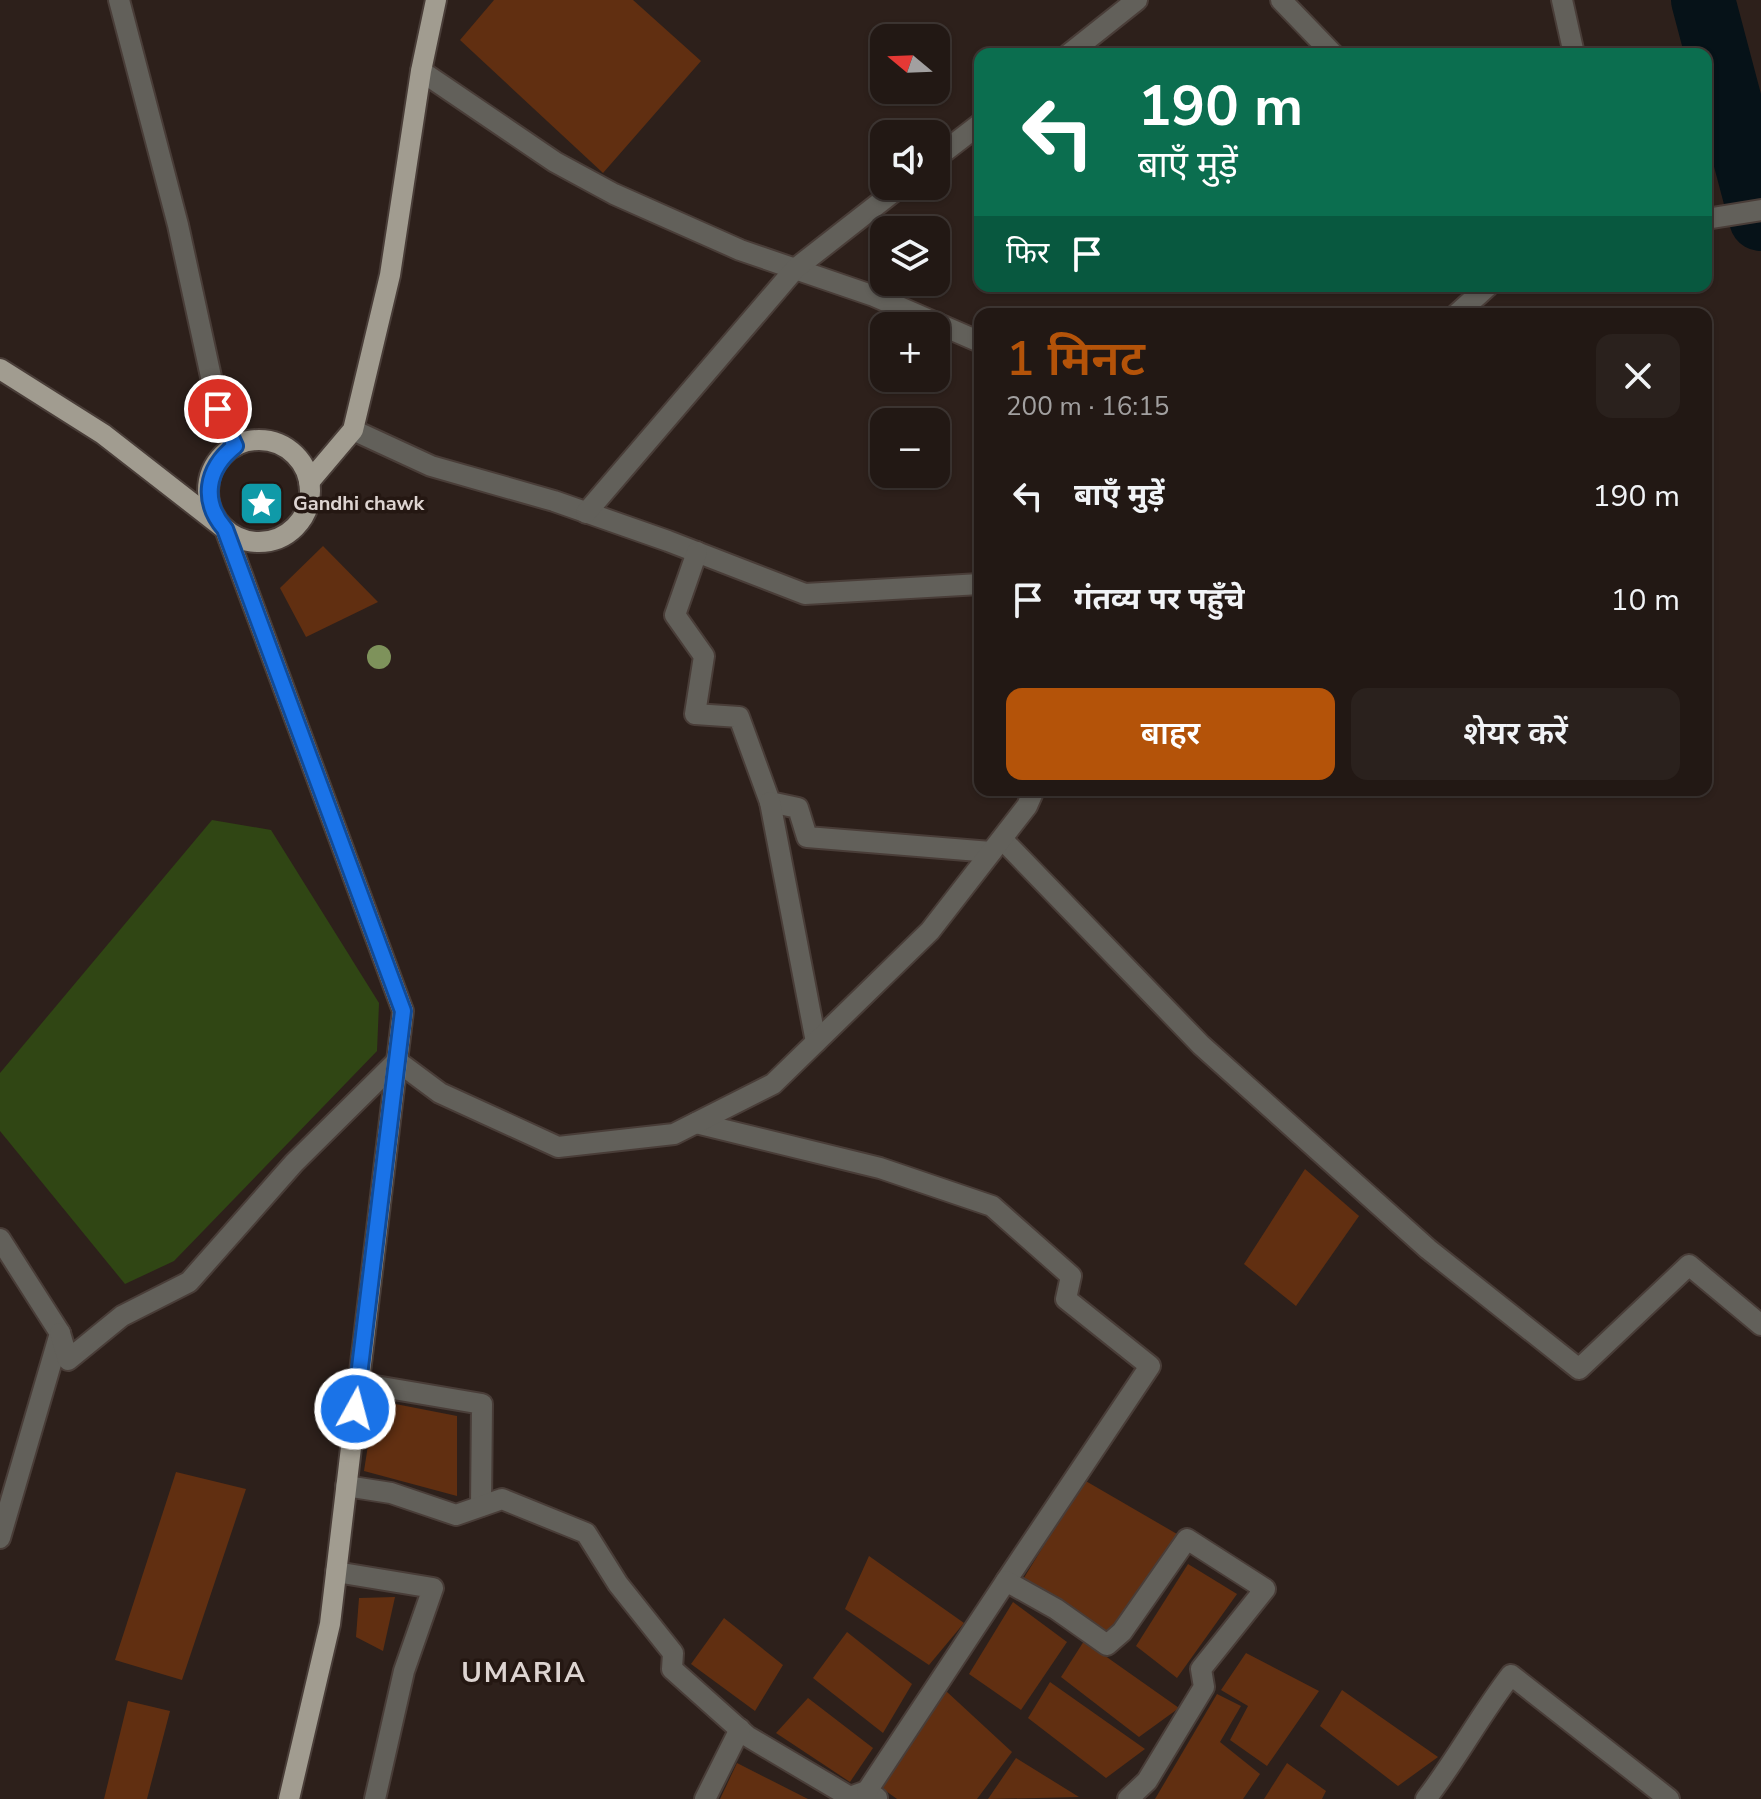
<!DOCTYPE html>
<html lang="hi">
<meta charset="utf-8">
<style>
body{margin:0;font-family:"Nunito Sans","Noto Sans Devanagari",sans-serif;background:#2a211d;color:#f1f3f6;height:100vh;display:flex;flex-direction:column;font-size:30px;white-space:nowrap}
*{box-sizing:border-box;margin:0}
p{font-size:26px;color:#a2a0a0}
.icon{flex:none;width:44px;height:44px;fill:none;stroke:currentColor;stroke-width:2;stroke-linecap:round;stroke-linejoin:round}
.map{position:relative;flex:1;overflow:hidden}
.drawer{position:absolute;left:974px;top:308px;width:738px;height:488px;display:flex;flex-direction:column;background:#221814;border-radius:16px;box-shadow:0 2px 6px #0004,0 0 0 2px #3f3734}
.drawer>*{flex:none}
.guide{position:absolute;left:974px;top:48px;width:738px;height:244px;border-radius:16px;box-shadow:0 2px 6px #0004,0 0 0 2px #3f3734;background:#0b6e4f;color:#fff;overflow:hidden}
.needle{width:52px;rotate:289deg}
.controls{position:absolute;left:870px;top:24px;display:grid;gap:16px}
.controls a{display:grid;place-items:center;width:80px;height:80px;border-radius:16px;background:#221814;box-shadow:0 2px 6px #0004,0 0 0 2px #3f3734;font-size:40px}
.pin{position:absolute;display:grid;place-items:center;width:68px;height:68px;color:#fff;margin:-34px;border:4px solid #fff;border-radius:50%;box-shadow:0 2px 8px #0007}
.me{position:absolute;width:88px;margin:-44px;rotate:7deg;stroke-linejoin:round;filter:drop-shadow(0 0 6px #0008)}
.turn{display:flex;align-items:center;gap:28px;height:168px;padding:0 32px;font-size:36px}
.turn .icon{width:104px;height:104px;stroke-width:2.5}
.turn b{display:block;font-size:56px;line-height:68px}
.then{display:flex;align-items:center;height:76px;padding:0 32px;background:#0003;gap:16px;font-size:30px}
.round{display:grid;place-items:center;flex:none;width:84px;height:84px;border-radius:16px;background:#2a211d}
.overview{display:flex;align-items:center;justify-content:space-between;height:136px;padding:0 32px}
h1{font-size:48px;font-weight:600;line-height:60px;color:#b45309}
.primary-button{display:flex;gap:16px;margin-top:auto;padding:16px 32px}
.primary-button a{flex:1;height:92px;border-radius:16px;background:#b45309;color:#fff;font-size:32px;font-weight:600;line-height:92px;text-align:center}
.primary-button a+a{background:#2a211d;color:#f1f3f6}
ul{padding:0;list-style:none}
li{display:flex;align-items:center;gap:24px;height:104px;padding:0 32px}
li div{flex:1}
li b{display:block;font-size:30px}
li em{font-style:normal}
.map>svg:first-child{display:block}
.green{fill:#304614}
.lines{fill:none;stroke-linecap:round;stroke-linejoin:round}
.river{stroke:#061218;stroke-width:64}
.building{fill:#612f11}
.minor-casing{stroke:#493d38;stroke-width:24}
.major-casing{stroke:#493d38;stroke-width:24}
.minor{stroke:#62605a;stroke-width:20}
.major{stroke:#a19c90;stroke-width:20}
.tree{fill:#7e925b}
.route-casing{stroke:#114b97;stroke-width:20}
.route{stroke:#1a73e8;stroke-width:14}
.labels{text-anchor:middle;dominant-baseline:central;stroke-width:7;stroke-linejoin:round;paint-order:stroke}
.poi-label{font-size:20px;font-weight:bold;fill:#ddd4d1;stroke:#241712;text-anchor:start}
.district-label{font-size:28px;font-weight:bold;letter-spacing:2px;fill:#ddd4d1;stroke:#241712}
</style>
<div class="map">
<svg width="1761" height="1799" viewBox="0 0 1761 1799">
<rect width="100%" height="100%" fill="#2d201b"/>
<path class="green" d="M 212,820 L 271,830 L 379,1003 L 377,1051 L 174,1261 L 125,1284 L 0,1131 L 0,1073 Z"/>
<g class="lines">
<path class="river" d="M 1703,0 L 1761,219"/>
</g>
<g class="building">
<path d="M 494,0 L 633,0 L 701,61 L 603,173 L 460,40 Z"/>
<path d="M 323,546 L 378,602 L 306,637 L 280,588 Z"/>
<path d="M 1305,1169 L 1359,1216 L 1296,1306 L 1244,1264 Z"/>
<path d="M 375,1400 L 457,1416 L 457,1496 L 364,1471 Z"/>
<path d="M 176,1472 L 246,1489 L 182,1680 L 115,1660 Z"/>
<path d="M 1084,1480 L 1177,1534 L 1110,1634 L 1022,1581 Z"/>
<path d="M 869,1556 L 964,1623 L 929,1665 L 845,1609 Z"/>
<path d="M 1188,1564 L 1237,1594 L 1177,1678 L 1136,1646 Z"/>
<path d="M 395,1597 L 383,1651 L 356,1637 L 359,1598 Z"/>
<path d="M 1013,1602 L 1067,1642 L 1021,1710 L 969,1674 Z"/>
<path d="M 724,1618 L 783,1665 L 755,1711 L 691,1664 Z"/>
<path d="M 847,1632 L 912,1684 L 883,1733 L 813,1678 Z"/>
<path d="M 1084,1641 L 1179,1708 L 1139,1737 L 1061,1677 Z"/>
<path d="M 1246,1653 L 1319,1691 L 1267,1766 L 1230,1740 L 1248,1706 L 1221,1690 Z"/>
<path d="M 1050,1682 L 1145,1749 L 1106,1778 L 1028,1718 Z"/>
<path d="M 1342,1690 L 1438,1757 L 1398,1786 L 1320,1726 Z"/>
<path d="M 946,1691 L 1012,1752 L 977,1799 L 897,1799 L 879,1786 Z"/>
<path d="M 1217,1694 L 1241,1706 L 1220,1742 L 1260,1774 L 1243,1799 L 1155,1799 Z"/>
<path d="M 808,1698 L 873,1748 L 850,1782 L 776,1733 Z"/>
<path d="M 128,1701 L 170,1711 L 147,1799 L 104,1799 Z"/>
<path d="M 1016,1758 L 1079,1797 L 988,1799 Z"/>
<path d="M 737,1763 L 808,1799 L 720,1799 Z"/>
<path d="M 1287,1763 L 1326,1791 L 1322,1799 L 1264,1799 Z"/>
</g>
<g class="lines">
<defs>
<g id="minor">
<path d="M 119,0 L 178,225 L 218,409 L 235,446"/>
<path d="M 1281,0 L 1333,54"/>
<path d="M 1562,0 L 1574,54"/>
<path d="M 1069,54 L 1137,0"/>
<path d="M 421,71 L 555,162 L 614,194 L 740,250 L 874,296 L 980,342"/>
<path d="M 936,158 L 980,124"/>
<path d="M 1706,219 L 1761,210"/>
<path d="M 1457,314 L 1488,286"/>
<path d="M 353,430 L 431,466 L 554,501 L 668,541 L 805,594 L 980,584"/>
<path d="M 586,513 L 795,269 L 901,186"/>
<path d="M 697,552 L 675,615 L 704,656 L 695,714 L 739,717 L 770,802 L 798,808 L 807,837 L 991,852"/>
<path d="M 770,802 L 816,1042"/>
<path d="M 1002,839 L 1201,1045 L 1428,1249 L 1579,1369 L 1689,1265 L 1761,1325"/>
<path d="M 696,1123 L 880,1168 L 992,1206 L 1071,1276 L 1066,1299 L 1150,1366 L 1006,1581"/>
<path d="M 0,1239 L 60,1333 L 0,1538"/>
<path d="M 60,1333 L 68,1360 L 122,1316 L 189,1282 L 294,1163 L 397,1061 L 440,1093 L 558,1147 L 674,1134 L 773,1084 L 930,931 L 1027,806 L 1034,790"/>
<path d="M 358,1383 L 482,1404 L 481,1506"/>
<path d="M 346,1486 L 391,1493 L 456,1515 L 502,1499 L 586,1533 L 618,1584 L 673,1653 L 672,1669 L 747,1736 L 850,1797 L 867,1791 L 877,1798"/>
<path d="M 336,1572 L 433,1588 L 404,1671 L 375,1799"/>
<path d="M 867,1791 L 1006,1581 L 1056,1609 L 1107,1645 L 1122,1632 L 1187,1539 L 1265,1589 L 1201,1669 L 1204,1687 L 1147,1781 L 1128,1799"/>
<path d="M 705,1799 L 740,1729"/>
<path d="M 1426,1799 C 1457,1759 1480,1715 1511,1675 L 1669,1799"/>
</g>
<g id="major">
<path d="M 0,369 L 103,434 L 225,529 L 403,1011 L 330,1624 L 289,1799"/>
<circle cx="259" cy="491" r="51"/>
<path d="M 309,482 L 353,430 L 390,275 L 421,71 L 436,0"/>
</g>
</defs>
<use href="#minor" class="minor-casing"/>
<use href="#major" class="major-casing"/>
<use href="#minor" class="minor"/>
<use href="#major" class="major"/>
</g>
<circle class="tree" cx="379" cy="657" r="12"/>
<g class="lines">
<defs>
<path id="route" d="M 218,409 L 235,446 C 206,469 201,501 225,529 L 403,1011 L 355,1409"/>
</defs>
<use href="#route" class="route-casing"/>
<use href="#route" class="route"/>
</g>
<defs>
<symbol id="sight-square" viewBox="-11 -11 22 22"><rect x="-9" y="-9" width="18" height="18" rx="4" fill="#0f9aa8" stroke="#241712"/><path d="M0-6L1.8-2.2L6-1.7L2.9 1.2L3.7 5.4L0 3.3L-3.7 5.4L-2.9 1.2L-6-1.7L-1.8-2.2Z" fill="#fff"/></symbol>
</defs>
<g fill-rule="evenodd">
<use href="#sight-square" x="236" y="478" width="51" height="51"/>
</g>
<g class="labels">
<g class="poi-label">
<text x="293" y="503">Gandhi chawk</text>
</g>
<g class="district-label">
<text x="524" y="1673">UMARIA</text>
</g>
</g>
</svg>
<div class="controls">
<a><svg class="needle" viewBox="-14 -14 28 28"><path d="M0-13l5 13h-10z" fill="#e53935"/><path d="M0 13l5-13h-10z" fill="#a2a0a0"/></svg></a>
<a><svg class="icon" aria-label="sound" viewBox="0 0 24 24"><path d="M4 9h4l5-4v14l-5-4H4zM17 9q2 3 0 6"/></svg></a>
<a><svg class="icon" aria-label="layers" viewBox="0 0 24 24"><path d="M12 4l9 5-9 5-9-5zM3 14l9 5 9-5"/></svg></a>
<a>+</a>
<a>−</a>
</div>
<div class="pin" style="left:218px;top:409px;background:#d93025"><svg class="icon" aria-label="arrive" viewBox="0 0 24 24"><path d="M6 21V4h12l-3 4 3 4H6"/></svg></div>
<svg class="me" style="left:355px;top:1409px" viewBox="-20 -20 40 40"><circle r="17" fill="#1a73e8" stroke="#fff" stroke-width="3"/><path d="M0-11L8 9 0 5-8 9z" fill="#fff"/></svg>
<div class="guide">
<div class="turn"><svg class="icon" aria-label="left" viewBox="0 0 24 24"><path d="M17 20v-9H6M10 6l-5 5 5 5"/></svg><div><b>190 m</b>बाएँ मुड़ें</div></div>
<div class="then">फिर<svg class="icon" aria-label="arrive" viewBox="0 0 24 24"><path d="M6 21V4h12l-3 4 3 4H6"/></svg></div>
</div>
<section class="drawer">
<div class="overview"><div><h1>1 मिनट</h1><p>200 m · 16:15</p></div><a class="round"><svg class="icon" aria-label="close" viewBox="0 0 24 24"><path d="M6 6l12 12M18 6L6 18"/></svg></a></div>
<ul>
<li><svg class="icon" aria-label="left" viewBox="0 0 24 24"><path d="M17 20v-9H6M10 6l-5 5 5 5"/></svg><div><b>बाएँ मुड़ें</b></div><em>190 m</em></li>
<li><svg class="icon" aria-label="arrive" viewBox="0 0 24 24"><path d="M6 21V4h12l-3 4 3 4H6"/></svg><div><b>गंतव्य पर पहुँचे</b></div><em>10 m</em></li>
</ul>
<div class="primary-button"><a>बाहर</a><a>शेयर करें</a></div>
</section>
</div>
